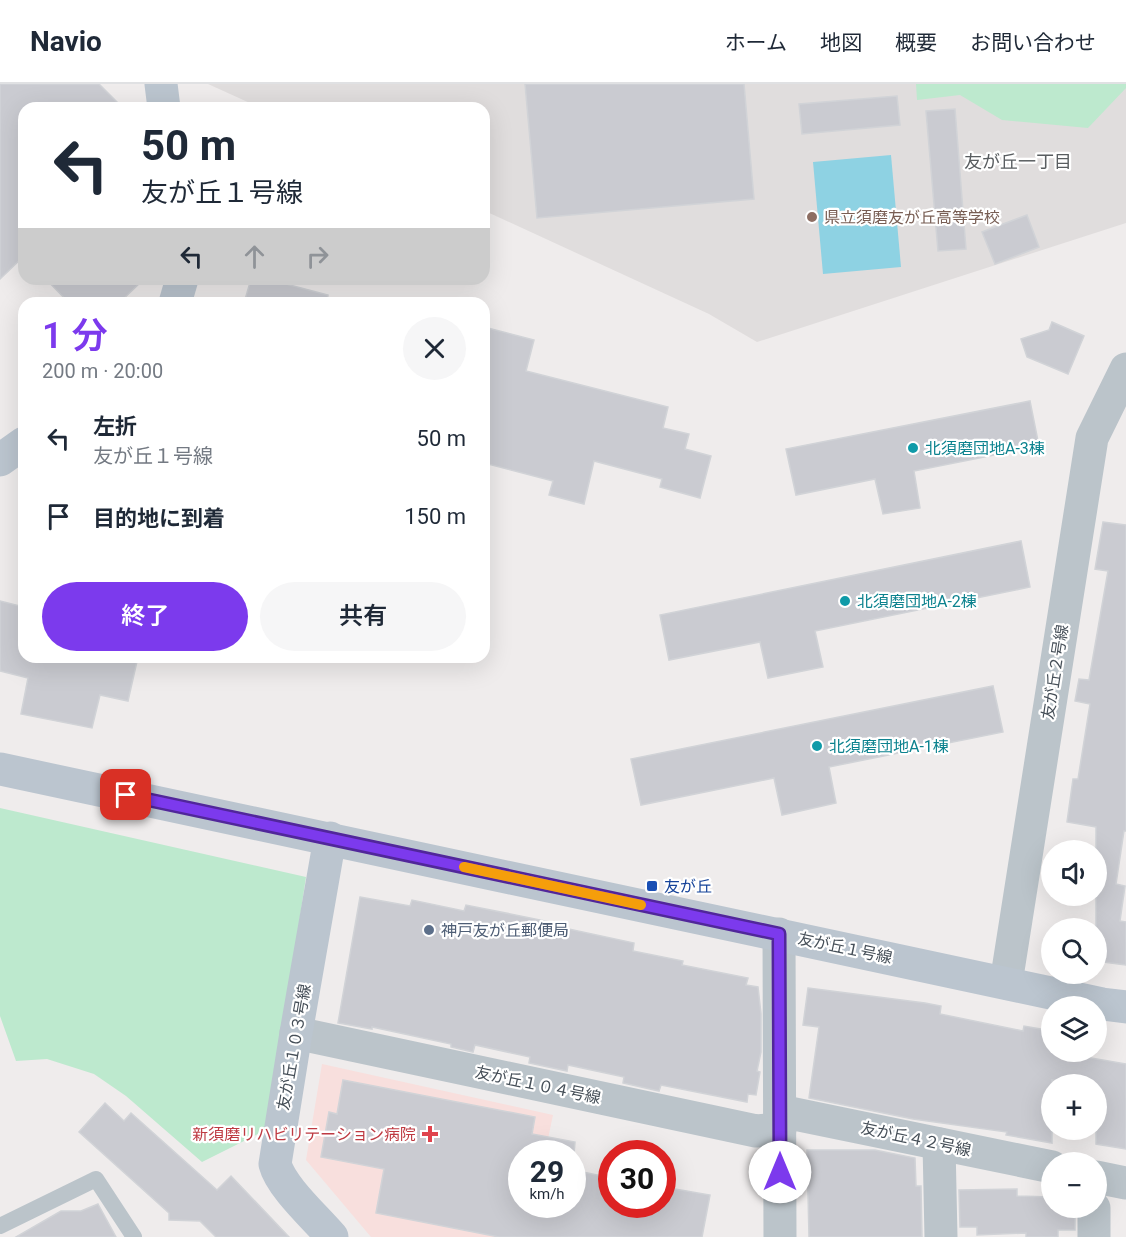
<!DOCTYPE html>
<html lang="ja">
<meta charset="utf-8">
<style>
body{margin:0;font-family:Roboto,"Noto Sans JP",sans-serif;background:#f6f6f7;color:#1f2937;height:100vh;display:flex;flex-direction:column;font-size:22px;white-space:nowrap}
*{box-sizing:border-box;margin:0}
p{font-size:20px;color:#747a83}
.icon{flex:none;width:33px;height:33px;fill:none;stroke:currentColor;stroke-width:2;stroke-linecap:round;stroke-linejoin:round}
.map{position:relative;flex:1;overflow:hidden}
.side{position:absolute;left:18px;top:213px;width:472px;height:366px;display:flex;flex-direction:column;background:#fff;border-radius:18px;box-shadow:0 6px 24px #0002}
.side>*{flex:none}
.hud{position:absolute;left:18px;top:18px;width:472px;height:183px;border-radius:18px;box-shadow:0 6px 24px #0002;background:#fff;color:#1f2937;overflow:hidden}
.buttons{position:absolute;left:1041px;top:756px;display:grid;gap:12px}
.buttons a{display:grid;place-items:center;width:66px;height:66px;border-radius:50%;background:#fff;box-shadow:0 6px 24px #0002;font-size:30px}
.speed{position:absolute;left:508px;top:1056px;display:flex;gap:12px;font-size:30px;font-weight:700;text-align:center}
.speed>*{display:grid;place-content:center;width:78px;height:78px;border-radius:50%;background:#fff;box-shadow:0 6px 24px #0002;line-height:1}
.speed small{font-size:15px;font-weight:400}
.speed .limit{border:9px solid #d22;background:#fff;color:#111}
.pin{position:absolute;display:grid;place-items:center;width:51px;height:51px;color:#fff;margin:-26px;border-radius:12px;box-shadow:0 3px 9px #0006}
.me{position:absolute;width:66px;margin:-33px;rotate:0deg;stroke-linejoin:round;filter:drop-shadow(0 0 4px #0008)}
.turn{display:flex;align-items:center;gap:21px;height:126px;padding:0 24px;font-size:27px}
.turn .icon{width:78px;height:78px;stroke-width:2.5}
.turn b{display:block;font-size:42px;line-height:51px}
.lanes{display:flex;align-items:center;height:57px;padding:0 24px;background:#0003;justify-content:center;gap:30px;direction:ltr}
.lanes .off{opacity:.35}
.round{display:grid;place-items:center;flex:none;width:63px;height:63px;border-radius:32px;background:#f6f6f7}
.headline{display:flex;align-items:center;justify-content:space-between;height:102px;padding:0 24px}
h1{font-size:36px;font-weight:600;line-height:45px;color:#7c3aed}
.action{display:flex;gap:12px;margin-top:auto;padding:12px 24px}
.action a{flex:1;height:69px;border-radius:36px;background:#7c3aed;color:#fff;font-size:24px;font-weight:600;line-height:69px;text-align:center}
.action a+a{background:#f6f6f7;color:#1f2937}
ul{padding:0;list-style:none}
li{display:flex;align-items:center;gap:18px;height:78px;padding:0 24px}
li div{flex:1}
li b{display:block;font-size:22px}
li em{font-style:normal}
header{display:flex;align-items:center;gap:36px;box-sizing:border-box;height:84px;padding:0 30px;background:#fff;border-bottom:2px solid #e0e1e3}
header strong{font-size:28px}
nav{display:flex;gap:33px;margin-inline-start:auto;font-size:21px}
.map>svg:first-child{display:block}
.education{fill:#e0dddd}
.medical{fill:#f8dfdd}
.green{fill:#bde9ce}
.water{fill:#8ed2e3}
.building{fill:#cacbd1;stroke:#d1d3d7;stroke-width:1.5}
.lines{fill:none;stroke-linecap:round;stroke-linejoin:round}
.lane{stroke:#bbc4ca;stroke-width:16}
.street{stroke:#bbc4ca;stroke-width:33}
.secondary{stroke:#bbc5cf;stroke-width:33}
.route-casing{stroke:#51269a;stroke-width:15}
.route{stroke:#7c3aed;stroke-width:10}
.slow{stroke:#f59e0b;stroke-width:10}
.education-dot{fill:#8d6e63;stroke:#fff;stroke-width:2}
.culture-dot{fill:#0f9aa8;stroke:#fff;stroke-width:2}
.transit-dot{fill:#1a4fb4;stroke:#fff;stroke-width:2}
.service-dot{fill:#5c6f8a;stroke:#fff;stroke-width:2}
.health-dot{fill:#e0444e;stroke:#fff;stroke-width:2}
.labels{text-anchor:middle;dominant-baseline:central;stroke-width:4.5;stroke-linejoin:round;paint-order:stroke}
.education-label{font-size:16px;fill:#785e54;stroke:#fff;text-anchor:start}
.culture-label{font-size:16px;fill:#0d838f;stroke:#fff;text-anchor:start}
.street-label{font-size:16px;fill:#464f58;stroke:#fff}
.transit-label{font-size:16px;fill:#164399;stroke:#fff;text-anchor:start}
.service-label{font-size:16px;fill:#4e5e75;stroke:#fff;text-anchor:start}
.health-label{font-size:16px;fill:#be3a42;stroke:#fff;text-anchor:end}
.neighbourhood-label{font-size:18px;fill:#595d60;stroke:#fff}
</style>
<header>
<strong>Navio</strong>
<nav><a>ホーム</a><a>地図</a><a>概要</a><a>お問い合わせ</a></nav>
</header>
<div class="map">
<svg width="1126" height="1153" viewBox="0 0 1126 1153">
<rect width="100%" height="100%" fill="#efecec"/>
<path class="education" d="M 208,0 L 1126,0 L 1126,139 L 757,258 L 709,230 L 485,127 L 484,24 L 261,24 Z"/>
<path class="medical" d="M 322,980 L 553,1031 L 545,1069 L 522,1070 L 522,1120 L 530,1153 L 371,1153 L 306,1076 Z"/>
<g class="green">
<path d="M 916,0 L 1126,0 L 1126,4 L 1088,44 L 1002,36 L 960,11 L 917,16 Z"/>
<path d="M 0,724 L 306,793 L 268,1045 L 202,1078 L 126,1012 L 94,990 L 47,975 L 16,977 L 0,932 Z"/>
</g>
<path class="water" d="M 891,71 L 901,183 L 823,190 L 813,78 Z"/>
<g class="building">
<path d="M 0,0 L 99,0 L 123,24 L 24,24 L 24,172 L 0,195 Z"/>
<path d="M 525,0 L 744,0 L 754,115 L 537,134 Z"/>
<path d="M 897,12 L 900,41 L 802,50 L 799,20 Z"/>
<path d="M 955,25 L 966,165 L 938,167 L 926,27 Z"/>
<path d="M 1027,131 L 1039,163 L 995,180 L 982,148 Z"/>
<path d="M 46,195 L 144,195 L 119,219 L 69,219 Z"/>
<path d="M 251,195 L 267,195 L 328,211 L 327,219 L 244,219 Z"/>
<path d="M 1052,238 L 1084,252 L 1068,290 L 1027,273 L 1021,255 L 1049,246 Z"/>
<path d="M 484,243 L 534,256 L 526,287 L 668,323 L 663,344 L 689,350 L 685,365 L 711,372 L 700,414 L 660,403 L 662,395 L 594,377 L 584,420 L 549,411 L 553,397 L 484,379 Z"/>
<path d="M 1030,317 L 1039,362 L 914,387 L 920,424 L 883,430 L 875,395 L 796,411 L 786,365 Z"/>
<path d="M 1103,438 L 1126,441 L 1126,747 L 1124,747 L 1116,800 L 1125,802 L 1120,837 L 1126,838 L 1126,881 L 1096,877 L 1096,743 L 1067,738 L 1073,695 L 1078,695 L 1090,620 L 1075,617 L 1079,595 L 1089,596 L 1108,487 L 1095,485 Z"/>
<path d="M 1021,457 L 1030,503 L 815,547 L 823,583 L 768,594 L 760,558 L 669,576 L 660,531 Z"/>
<path d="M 0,517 L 24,523 L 24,573 L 138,573 L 128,617 L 100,611 L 92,644 L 21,630 L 28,594 L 0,587 Z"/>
<path d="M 993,602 L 1003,648 L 829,683 L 836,719 L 782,731 L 774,694 L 641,721 L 631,675 Z"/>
<path d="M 360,813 L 410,822 L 412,816 L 464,827 L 466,821 L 565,841 L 564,844 L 634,859 L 633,867 L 683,877 L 682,881 L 748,894 L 746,901 L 758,903 L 761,930 L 761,968 L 757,987 L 760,988 L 756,1011 L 748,1010 L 747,1018 L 661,1001 L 659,1007 L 623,999 L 624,993 L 568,981 L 567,987 L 529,979 L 530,973 L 475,961 L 473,968 L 451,963 L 451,960 L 372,943 L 372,945 L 338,939 Z"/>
<path d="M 808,904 L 925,919 L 941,922 L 940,930 L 1023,947 L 1024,942 L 1052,947 L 1052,968 L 1069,968 L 1068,970 L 1126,980 L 1126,1065 L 1096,1060 L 1096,1000 L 1076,1000 L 1052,996 L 1052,1059 L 1006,1051 L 1007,1048 L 913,1035 L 809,1014 L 819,943 L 803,941 Z"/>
<path d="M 343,996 L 535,1033 L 532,1050 L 575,1058 L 574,1070 L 522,1070 L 522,1120 L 573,1120 L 573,1086 L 612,1094 L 612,1120 L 663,1120 L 663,1103 L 710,1111 L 702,1153 L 499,1153 L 376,1129 L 384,1085 L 321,1073 L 329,1028 L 337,1030 Z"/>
<path d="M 105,1019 L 124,1037 L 131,1029 L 217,1106 L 231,1092 L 289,1153 L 216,1153 L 200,1137 L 169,1136 L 169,1129 L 79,1048 Z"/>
<path d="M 807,1066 L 875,1066 L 915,1074 L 916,1102 L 921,1102 L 922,1153 L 809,1153 Z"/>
<path d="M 1017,1105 L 1017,1112 L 1052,1113 L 1052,1124 L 1075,1124 L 1075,1146 L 1058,1146 L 1058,1153 L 1026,1153 L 1026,1149 L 977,1151 L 977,1143 L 960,1143 L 959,1106 Z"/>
<path d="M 98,1120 L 116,1153 L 16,1153 L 61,1127 L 81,1127 Z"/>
</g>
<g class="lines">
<path class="lane" d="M 0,1142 L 96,1095 L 134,1153"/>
<g class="street">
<path d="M 779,850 L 780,1153"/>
<path d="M 1006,899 L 1092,354 L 1126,285"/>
<path d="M 296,949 L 756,1047 L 780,1045"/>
<path d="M 780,1027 L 1052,1083"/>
<path d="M 939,1060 L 941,1153"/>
<path d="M 1096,1093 L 1126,1099"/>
<path d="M 1094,1124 L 1094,1153"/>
</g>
<g class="secondary">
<path d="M 161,0 L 164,24"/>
<path d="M 175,219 L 182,195"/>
<path d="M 0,376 L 24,359"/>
<path d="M 0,685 L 1102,920 L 1126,923"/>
<path d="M 330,754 L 296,949 L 275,1080 C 281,1103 316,1134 332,1153"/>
</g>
</g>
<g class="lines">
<defs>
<path id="route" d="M 126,711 L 779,850 L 780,1088"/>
</defs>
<use href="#route" class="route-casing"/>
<use href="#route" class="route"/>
<path class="slow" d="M 464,783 L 641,821"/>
</g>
<circle class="education-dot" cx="812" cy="133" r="6"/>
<g class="culture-dot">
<circle cx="913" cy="364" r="6"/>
<circle cx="845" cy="517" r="6"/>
<circle cx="817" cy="662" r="6"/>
</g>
<rect class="transit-dot" x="646" y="796" width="12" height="12" rx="3"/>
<circle class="service-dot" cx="429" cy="846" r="6"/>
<path class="health-dot" d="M427 1041h6v6h6v6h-6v6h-6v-6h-6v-6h6z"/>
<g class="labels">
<g class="education-label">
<text x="824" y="133">県立須磨友が丘高等学校</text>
</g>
<g class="culture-label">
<text x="925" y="364">北須磨団地A-3棟</text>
<text x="857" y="517">北須磨団地A-2棟</text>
<text x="829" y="662">北須磨団地A-1棟</text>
</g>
<g class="street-label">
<text transform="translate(1055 588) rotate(-81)">友が丘２号線</text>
<text transform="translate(845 864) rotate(12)">友が丘１号線</text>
<text transform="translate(294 963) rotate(-80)">友が丘１０３号線</text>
<text transform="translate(538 1001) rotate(12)">友が丘１０４号線</text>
<text transform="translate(916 1055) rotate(12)">友が丘４２号線</text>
</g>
<g class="transit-label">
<text x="664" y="802">友が丘</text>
</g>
<g class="service-label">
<text x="441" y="846">神戸友が丘郵便局</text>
</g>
<g class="health-label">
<text x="416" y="1050">新須磨リハビリテーション病院</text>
</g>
<g class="neighbourhood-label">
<text x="1018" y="77">友が丘一丁目</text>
</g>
</g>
</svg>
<div class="buttons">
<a><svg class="icon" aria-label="sound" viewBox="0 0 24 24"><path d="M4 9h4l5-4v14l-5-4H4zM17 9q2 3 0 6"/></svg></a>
<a><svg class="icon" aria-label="search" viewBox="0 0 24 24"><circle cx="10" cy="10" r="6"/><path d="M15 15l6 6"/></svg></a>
<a><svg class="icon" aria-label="layers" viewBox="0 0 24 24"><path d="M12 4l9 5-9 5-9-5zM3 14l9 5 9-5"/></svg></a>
<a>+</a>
<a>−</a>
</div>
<div class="speed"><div>29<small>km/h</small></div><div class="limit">30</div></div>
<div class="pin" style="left:126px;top:711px;background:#d93025"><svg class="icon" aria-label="arrive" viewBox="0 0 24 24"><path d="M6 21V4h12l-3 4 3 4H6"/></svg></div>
<svg class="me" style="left:780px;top:1088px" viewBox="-20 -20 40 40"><circle r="19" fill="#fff"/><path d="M0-13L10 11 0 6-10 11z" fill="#7c3aed"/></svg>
<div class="hud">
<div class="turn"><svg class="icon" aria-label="left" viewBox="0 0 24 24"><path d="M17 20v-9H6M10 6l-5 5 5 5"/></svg><div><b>50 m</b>友が丘１号線</div></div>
<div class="lanes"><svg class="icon" aria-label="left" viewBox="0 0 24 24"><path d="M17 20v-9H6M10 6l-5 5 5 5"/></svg><svg class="icon off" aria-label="ahead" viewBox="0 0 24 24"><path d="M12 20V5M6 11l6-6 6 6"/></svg><svg class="icon off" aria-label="right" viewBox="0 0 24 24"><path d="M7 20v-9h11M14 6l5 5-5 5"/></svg></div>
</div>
<section class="side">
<div class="headline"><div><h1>1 分</h1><p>200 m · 20:00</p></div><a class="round"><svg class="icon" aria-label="close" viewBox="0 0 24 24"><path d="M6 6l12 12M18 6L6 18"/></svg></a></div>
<ul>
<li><svg class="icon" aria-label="left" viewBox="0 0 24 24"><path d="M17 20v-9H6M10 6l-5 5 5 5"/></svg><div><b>左折</b><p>友が丘１号線</p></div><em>50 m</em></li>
<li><svg class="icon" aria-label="arrive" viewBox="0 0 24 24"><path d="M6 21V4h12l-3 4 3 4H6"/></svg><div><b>目的地に到着</b></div><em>150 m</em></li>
</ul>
<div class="action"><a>終了</a><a>共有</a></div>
</section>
</div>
